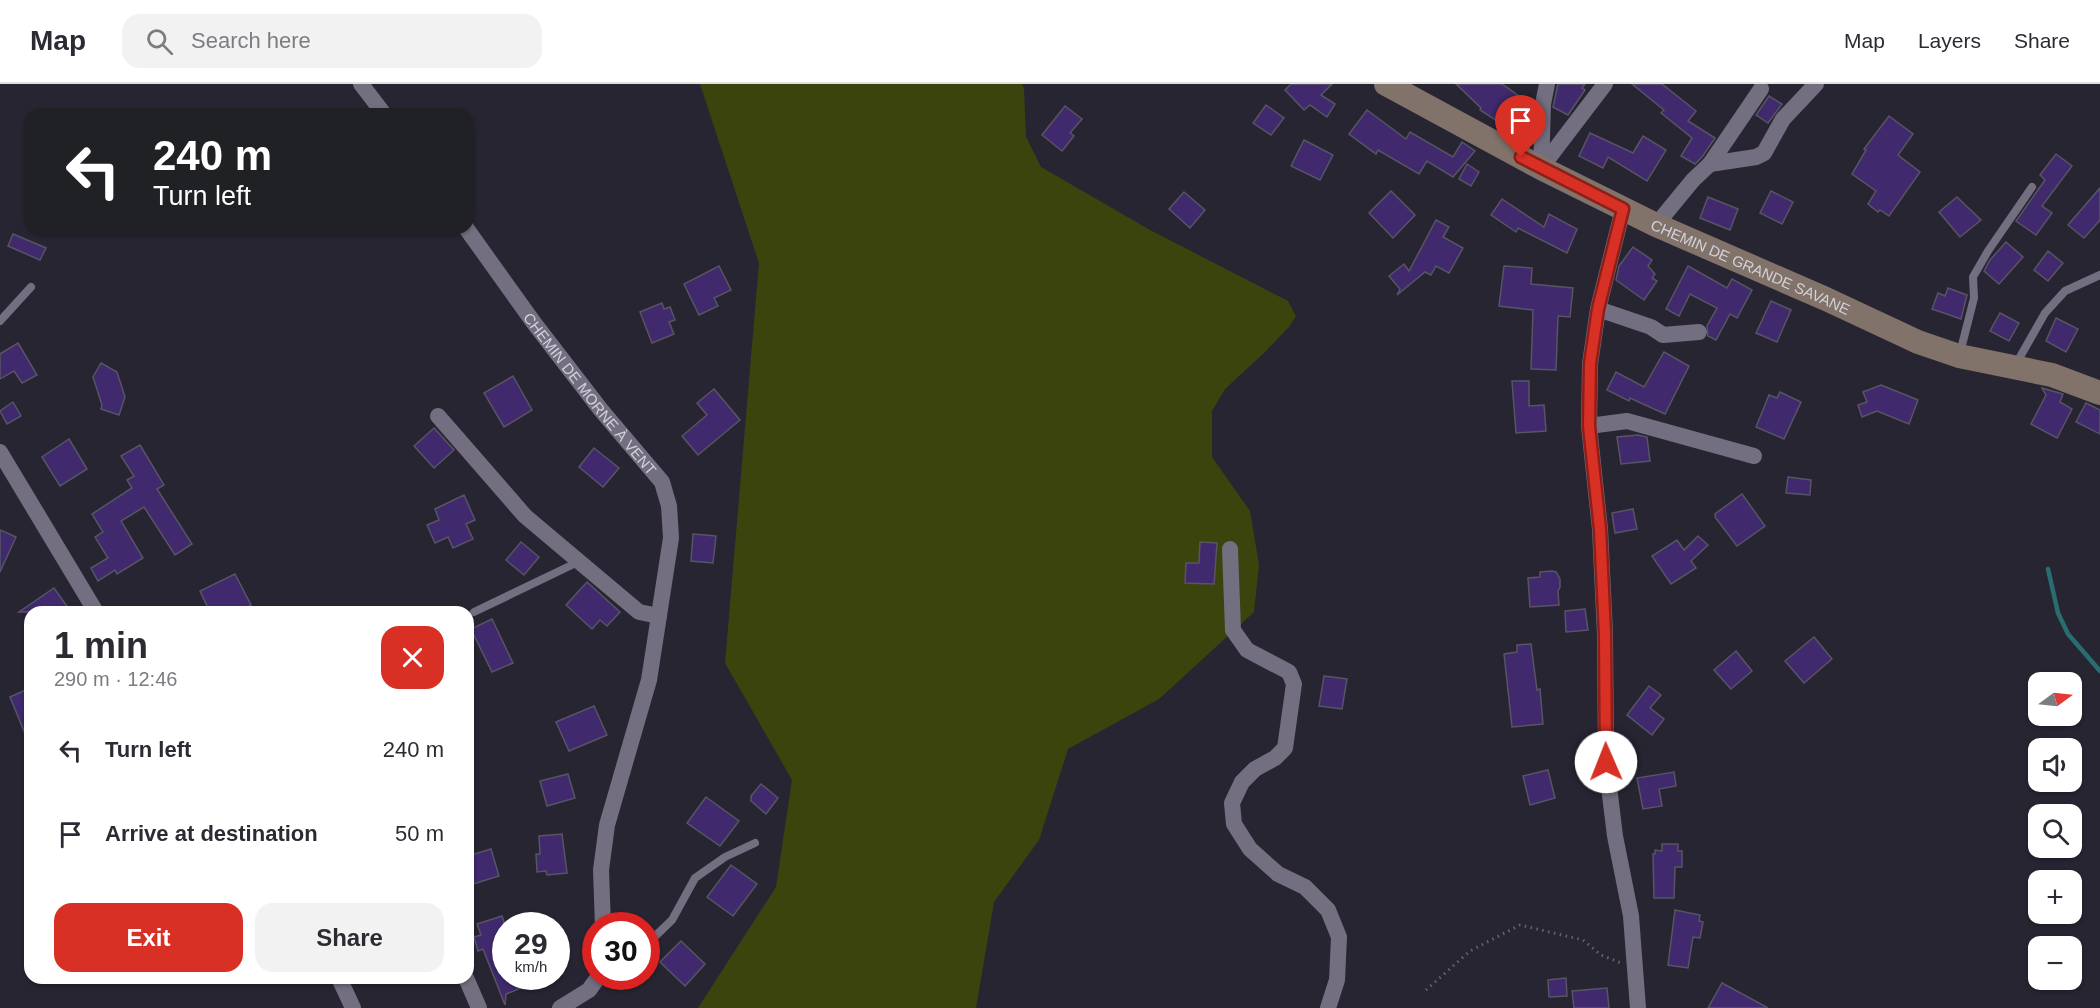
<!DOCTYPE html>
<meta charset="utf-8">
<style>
body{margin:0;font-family:Helvetica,sans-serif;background:#f2f2f3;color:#2b2b33;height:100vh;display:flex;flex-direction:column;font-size:22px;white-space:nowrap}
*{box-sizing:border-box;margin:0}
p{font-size:20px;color:#7c7c81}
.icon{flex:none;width:33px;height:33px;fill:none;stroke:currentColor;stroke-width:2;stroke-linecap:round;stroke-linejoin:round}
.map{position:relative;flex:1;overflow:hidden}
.details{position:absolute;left:24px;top:522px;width:450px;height:378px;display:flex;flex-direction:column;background:#fff;border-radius:18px;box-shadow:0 2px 4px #0004}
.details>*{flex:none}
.hud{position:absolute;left:24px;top:24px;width:450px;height:126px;border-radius:18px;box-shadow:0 2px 4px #0004;background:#202124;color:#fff;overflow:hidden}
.needle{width:39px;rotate:75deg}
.fabs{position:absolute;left:2028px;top:588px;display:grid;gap:12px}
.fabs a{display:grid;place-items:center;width:54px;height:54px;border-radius:12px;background:#fff;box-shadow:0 2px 4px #0004;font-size:30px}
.speed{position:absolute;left:492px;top:828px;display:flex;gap:12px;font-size:30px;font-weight:700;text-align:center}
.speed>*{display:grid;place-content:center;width:78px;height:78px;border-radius:50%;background:#fff;box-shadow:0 2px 4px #0004;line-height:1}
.speed small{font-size:15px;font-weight:400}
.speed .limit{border:9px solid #d22;background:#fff;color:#111}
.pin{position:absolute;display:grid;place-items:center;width:51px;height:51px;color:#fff;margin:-62px -26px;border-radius:50% 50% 50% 0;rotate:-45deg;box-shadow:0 0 6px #0007}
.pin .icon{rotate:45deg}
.me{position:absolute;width:66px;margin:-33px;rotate:359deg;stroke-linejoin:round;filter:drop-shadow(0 0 4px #0008)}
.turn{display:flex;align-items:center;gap:21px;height:126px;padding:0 30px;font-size:27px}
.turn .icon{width:78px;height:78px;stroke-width:2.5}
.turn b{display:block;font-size:42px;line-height:51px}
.round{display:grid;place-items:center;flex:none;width:63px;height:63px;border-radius:18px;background:#f2f2f3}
.overview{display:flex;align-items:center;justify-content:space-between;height:102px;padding:0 30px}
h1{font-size:36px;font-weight:800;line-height:45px}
.cta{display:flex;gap:12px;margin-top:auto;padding:12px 30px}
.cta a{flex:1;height:69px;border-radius:18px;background:#d93025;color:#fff;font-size:24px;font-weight:800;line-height:69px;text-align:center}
.cta a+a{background:#f2f2f3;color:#2b2b33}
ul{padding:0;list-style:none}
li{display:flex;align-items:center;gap:18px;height:84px;padding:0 30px}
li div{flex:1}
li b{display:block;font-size:22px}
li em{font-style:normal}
header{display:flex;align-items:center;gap:36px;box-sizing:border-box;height:84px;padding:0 30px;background:#fff;border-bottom:2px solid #e1e1e2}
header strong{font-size:28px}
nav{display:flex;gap:33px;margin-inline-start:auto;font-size:21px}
.search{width:420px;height:54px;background:#f2f2f3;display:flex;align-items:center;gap:15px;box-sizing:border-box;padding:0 21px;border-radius:18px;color:#7c7c81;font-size:22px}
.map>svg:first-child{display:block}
.green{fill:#3c440e}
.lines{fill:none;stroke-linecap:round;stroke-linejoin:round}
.stream{stroke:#286e71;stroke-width:4.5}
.building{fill:#40296d;stroke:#575464;stroke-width:1.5}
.path{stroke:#66636f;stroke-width:3;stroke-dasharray:1.5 4.5;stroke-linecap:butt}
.lane{stroke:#736f80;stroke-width:8}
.street{stroke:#736f80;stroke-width:16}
.secondary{stroke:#81726a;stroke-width:24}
.route-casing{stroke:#8d1f18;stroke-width:15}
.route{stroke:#d93025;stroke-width:10}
.labels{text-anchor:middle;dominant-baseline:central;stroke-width:6;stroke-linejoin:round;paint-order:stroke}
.street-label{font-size:15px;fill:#d3d1da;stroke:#282533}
</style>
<header>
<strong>Map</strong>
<div class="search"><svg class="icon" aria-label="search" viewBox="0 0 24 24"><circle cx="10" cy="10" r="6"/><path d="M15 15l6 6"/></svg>Search here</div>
<nav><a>Map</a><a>Layers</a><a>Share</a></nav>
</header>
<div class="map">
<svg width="2100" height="924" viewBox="0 0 2100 924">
<rect width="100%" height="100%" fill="#282533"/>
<path class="green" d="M 700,0 L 1022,0 L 1024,5 L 1026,53 L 1041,83 L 1150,146 L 1288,217 L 1296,232 L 1289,243 L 1265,268 L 1225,305 L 1212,327 L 1212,373 L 1250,427 L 1259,481 L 1254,528 L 1159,615 L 1068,665 L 1039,756 L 994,818 L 976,924 L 698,924 L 776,803 L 792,696 L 725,579 L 759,179 Z"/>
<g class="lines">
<path class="stream" d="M 2048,485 L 2058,529 L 2068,550 L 2100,587"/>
</g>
<g class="building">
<path d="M 1291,0 L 1332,0 L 1321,11 L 1335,20 L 1327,33 L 1310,21 L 1304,26 L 1285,6 Z"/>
<path d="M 1456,0 L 1502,0 L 1519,12 L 1500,39 L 1480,26 L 1481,24 Z"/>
<path d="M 1558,0 L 1585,0 L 1582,4 L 1585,6 L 1568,31 L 1553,23 Z"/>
<path d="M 1632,0 L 1662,0 L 1696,27 L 1688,37 L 1715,54 L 1702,73 L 1695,80 L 1681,72 L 1692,54 L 1661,29 L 1664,26 Z"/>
<path d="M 1769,12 L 1782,20 L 1768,39 L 1756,31 Z"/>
<path d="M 1266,21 L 1284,34 L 1271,51 L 1253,39 Z"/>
<path d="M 1065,22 L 1082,35 L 1070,49 L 1074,52 L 1062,67 L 1042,51 Z"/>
<path d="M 1367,26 L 1406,55 L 1410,48 L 1453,73 L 1462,58 L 1475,67 L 1453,93 L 1427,77 L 1419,90 L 1378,66 L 1376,70 L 1349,50 Z"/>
<path d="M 1889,32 L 1913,50 L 1898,71 L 1920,88 L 1889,132 L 1880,126 L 1878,128 L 1868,120 L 1876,107 L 1852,90 L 1866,66 L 1864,65 Z"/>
<path d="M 1590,49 L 1633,69 L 1643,52 L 1666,66 L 1647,97 L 1608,73 L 1603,84 L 1579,72 Z"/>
<path d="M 1304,56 L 1333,71 L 1320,96 L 1291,82 Z"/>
<path d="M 2056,70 L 2072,82 L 2042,122 L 2052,129 L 2036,151 L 2016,137 L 2045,96 L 2040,91 Z"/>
<path d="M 1467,80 L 1479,88 L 1471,102 L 1459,95 Z"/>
<path d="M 2100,104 L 2100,136 L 2084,154 L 2068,141 Z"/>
<path d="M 1391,107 L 1415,131 L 1393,154 L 1369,129 Z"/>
<path d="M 1771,107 L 1793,118 L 1782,140 L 1760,129 Z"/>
<path d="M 1184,108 L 1205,126 L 1190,144 L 1169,125 Z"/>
<path d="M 1708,113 L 1738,125 L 1730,146 L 1700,134 Z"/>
<path d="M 1957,113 L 1981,136 L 1960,153 L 1939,128 Z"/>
<path d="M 1502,115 L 1544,143 L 1549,130 L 1577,145 L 1567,169 L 1518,144 L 1516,148 L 1491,131 Z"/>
<path d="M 1436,136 L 1449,143 L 1443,153 L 1463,164 L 1449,189 L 1436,182 L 1431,191 L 1425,188 L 1397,211 L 1400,205 L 1389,192 L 1404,180 L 1409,187 Z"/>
<path d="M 13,150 L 46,164 L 40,176 L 8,162 Z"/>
<path d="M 2006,158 L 2023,173 L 1999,200 L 1984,187 L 1990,176 Z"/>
<path d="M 1633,163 L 1652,176 L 1648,182 L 1655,190 L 1652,194 L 1657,197 L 1644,216 L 1616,196 L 1619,182 Z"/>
<path d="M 2048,167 L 2063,179 L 2048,197 L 2034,186 Z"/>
<path d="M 719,182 L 731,206 L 714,214 L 718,222 L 699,231 L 684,200 Z"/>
<path d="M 1504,182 L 1532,184 L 1531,200 L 1573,204 L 1570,233 L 1558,232 L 1556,286 L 1531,285 L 1533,226 L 1499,222 Z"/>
<path d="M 1688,182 L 1727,204 L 1732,195 L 1752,206 L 1737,234 L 1730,230 L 1716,256 L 1708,252 L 1707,242 L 1717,224 L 1690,210 L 1679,232 L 1666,225 Z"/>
<path d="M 1948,204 L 1967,211 L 1961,235 L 1932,225 L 1938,209 L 1945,212 Z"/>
<path d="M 1771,217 L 1791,226 L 1777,258 L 1756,249 Z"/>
<path d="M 662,219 L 664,225 L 670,223 L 675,236 L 669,238 L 674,250 L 652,259 L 640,228 Z"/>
<path d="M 2000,229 L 2019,239 L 2009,257 L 1990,247 Z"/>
<path d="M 2056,234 L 2078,245 L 2066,268 L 2046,257 Z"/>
<path d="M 18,259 L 37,291 L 22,299 L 14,287 L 0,295 L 0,270 Z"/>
<path d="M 1664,268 L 1689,282 L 1665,330 L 1630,314 L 1629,317 L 1607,306 L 1616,288 L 1644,303 Z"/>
<path d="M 101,279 L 117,288 L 125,313 L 119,331 L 101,325 L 102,321 L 93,293 Z"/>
<path d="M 513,292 L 532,326 L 504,343 L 484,309 Z"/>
<path d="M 1512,297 L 1529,297 L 1529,322 L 1544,321 L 1546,347 L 1516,349 Z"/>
<path d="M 1881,301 L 1918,316 L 1909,340 L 1877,327 L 1862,333 L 1858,321 L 1867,318 L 1863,308 Z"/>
<path d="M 2042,304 L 2063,310 L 2060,318 L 2072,325 L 2057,354 L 2031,340 L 2046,311 Z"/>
<path d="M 714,305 L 740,336 L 698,371 L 682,352 L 707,331 L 697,319 Z"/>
<path d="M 1780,308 L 1801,318 L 1784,355 L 1756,343 L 1769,311 L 1777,314 Z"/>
<path d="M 13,318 L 21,332 L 7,340 L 0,327 Z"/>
<path d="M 2086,319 L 2100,326 L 2100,350 L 2076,338 Z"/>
<path d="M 434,344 L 454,366 L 434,384 L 414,362 Z"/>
<path d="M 1638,351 L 1647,353 L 1650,377 L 1621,380 L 1617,353 Z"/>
<path d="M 69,355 L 87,385 L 60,402 L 42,373 Z"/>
<path d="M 140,361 L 164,401 L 157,405 L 192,460 L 175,471 L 144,423 L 121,437 L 143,474 L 117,490 L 115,486 L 98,497 L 91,484 L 108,474 L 95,453 L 103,448 L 92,430 L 132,404 L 127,396 L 134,392 L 121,372 Z"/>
<path d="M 594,364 L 619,384 L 603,403 L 579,383 Z"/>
<path d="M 1788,393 L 1811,396 L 1810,411 L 1786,409 Z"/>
<path d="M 1742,410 L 1765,442 L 1737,462 L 1715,433 L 1715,430 Z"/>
<path d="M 464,411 L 475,436 L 466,440 L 473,455 L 453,464 L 448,453 L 435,459 L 427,441 L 439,436 L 435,425 Z"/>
<path d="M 1633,425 L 1637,445 L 1615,449 L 1612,429 Z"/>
<path d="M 0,446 L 16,453 L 0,488 Z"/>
<path d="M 693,450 L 716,452 L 713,479 L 691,477 Z"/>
<path d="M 1698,452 L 1708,461 L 1691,477 L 1696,484 L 1671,500 L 1652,472 L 1677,456 L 1684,466 Z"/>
<path d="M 521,458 L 539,473 L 524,491 L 506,476 Z"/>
<path d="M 1200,458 L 1217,459 L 1214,500 L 1185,499 L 1186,479 L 1199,479 Z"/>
<path d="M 1552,487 L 1556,488 L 1560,495 L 1560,503 L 1558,507 L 1559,521 L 1530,523 L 1528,494 L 1540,493 L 1540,488 Z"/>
<path d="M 235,490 L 251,521 L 237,528 L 210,528 L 200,507 Z"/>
<path d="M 587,498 L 620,528 L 607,542 L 600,536 L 592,545 L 566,521 Z"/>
<path d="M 54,504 L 71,528 L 19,528 Z"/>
<path d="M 1585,525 L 1588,546 L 1566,548 L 1565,527 Z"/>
<path d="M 492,535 L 513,579 L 492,588 L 471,545 Z"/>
<path d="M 1814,553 L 1832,575 L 1804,599 L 1785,577 Z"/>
<path d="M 1531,560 L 1537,606 L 1540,605 L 1543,640 L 1512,643 L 1504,570 L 1517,568 L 1517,561 Z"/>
<path d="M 1736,567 L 1752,587 L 1731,605 L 1714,586 Z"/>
<path d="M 1324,592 L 1347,595 L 1342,625 L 1319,622 Z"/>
<path d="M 1649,602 L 1661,611 L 1650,624 L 1664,635 L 1652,651 L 1627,631 Z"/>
<path d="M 30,604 L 30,662 L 10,613 Z"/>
<path d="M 594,622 L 607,651 L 569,667 L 556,638 Z"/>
<path d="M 1548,686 L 1555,714 L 1530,721 L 1523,692 Z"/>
<path d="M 1674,688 L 1676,702 L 1659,705 L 1662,722 L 1643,725 L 1637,694 Z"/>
<path d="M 568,690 L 575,714 L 547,722 L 540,697 Z"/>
<path d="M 761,700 L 778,714 L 766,730 L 751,717 L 751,712 Z"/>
<path d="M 706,713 L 739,737 L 720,762 L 687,739 Z"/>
<path d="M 562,750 L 567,789 L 547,791 L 546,787 L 537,788 L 536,770 L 540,770 L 539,752 Z"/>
<path d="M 1662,760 L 1678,760 L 1678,767 L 1682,767 L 1682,783 L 1675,783 L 1674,814 L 1654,814 L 1653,770 L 1655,770 L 1655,766 L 1662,767 Z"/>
<path d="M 491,765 L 499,792 L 473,800 L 468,785 L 468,772 Z"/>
<path d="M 731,781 L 757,800 L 733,832 L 707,813 Z"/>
<path d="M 1675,826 L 1700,831 L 1699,837 L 1703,838 L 1700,854 L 1693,853 L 1688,884 L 1668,881 Z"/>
<path d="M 502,832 L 506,844 L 506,892 L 522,892 L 526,902 L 506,910 L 505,921 L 483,865 L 478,867 L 474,853 L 481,851 L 477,840 Z"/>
<path d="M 681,857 L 705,880 L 685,902 L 660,878 Z"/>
<path d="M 1566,894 L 1567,912 L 1549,913 L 1548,896 Z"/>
<path d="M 1722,899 L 1768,924 L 1708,924 Z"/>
<path d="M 1607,904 L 1609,924 L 1574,924 L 1572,907 Z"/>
</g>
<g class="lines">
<path class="path" d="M 1426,906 L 1470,867 L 1520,841 L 1583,856 L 1601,871 L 1621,879"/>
<g class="lane">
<path d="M 0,237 L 31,203"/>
<path d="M 1960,269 L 1974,214 L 1973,193 L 1988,167 L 2032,103"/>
<path d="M 2016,280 L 2045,229 L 2065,207 L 2100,191"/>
<path d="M 474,528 L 578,478"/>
<path d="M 646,861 L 672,836 L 695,794 L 725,773 L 755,759"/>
</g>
<g class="street">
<path d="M 361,0 L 384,30"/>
<path d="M 1710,80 L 1761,5"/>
<path d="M 1541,84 L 1605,0"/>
<path d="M 1541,84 L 1543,20 L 1547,0"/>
<path d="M 1623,125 L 1598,225 L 1590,280 L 1589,342 L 1600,445 L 1605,550 L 1606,678 L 1615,752 L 1631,832 L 1638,924"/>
<path d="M 1656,141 L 1693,96 L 1710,80 L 1756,73 L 1764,69 L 1783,35 L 1816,0"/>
<path id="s1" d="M 466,144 L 534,239 L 601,326 L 662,398 L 669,422 L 671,454 L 649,596 L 607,741 L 601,786 L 603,842"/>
<path d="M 1598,225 L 1651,243 L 1663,251 L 1699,248"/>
<path d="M 438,332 L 525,432 L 639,528 L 659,532"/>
<path d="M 1589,342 L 1627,337 L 1754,372"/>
<path d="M 0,368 L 96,528"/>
<path d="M 1230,465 L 1233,546 L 1247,566 L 1289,588 L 1294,600 L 1285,664 L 1275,674 L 1255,685 L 1242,698 L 1232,719 L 1234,740 L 1250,765 L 1278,790 L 1305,803 L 1328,826 L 1339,853 L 1337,896 L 1328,924"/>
<path d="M 339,894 L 353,924"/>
<path d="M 466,894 L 479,924"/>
<path d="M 560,924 L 589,906 L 599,892"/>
</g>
<path class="secondary" id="s2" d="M 1386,0 L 1541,84 L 1656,141 L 1826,215 L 1918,258 L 1959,272 L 2052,291 L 2100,309"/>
</g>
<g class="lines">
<defs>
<path id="route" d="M 1521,73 L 1623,125 L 1598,225 L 1590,280 L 1589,342 L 1600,445 L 1605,550 L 1606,678"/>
</defs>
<use href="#route" class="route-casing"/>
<use href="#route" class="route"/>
</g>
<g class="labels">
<g class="street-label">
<text stroke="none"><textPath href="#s2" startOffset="408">CHEMIN DE GRANDE SAVANE</textPath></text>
<text stroke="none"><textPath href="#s1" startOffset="207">CHEMIN DE MORNE À VENT</textPath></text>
</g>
</g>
</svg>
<div class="fabs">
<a><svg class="needle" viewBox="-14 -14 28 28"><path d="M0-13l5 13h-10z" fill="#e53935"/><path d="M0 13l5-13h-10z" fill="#7c7c81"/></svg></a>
<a><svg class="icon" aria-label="sound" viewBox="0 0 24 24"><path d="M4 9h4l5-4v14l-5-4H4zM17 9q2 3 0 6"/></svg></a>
<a><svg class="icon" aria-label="search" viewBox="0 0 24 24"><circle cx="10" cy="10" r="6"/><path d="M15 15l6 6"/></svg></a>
<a>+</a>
<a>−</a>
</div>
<div class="speed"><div>29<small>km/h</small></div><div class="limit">30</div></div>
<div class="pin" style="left:1521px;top:73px;background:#d93025"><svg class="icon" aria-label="arrive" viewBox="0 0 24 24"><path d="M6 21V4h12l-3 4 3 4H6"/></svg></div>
<svg class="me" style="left:1606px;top:678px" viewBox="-20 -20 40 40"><circle r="19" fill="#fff"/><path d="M0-13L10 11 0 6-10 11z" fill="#d93025"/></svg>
<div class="hud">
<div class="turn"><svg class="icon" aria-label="left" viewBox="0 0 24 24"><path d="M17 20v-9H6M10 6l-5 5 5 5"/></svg><div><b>240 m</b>Turn left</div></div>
</div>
<section class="details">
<div class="overview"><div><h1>1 min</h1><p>290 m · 12:46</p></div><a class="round" style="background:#d93025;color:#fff"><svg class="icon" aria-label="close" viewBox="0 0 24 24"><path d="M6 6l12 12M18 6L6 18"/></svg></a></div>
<ul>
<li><svg class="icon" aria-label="left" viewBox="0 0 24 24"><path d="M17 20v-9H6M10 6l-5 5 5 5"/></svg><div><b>Turn left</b></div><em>240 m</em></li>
<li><svg class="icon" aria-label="arrive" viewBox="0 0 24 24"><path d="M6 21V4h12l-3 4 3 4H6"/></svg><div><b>Arrive at destination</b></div><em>50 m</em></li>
</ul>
<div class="cta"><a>Exit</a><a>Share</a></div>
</section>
</div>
